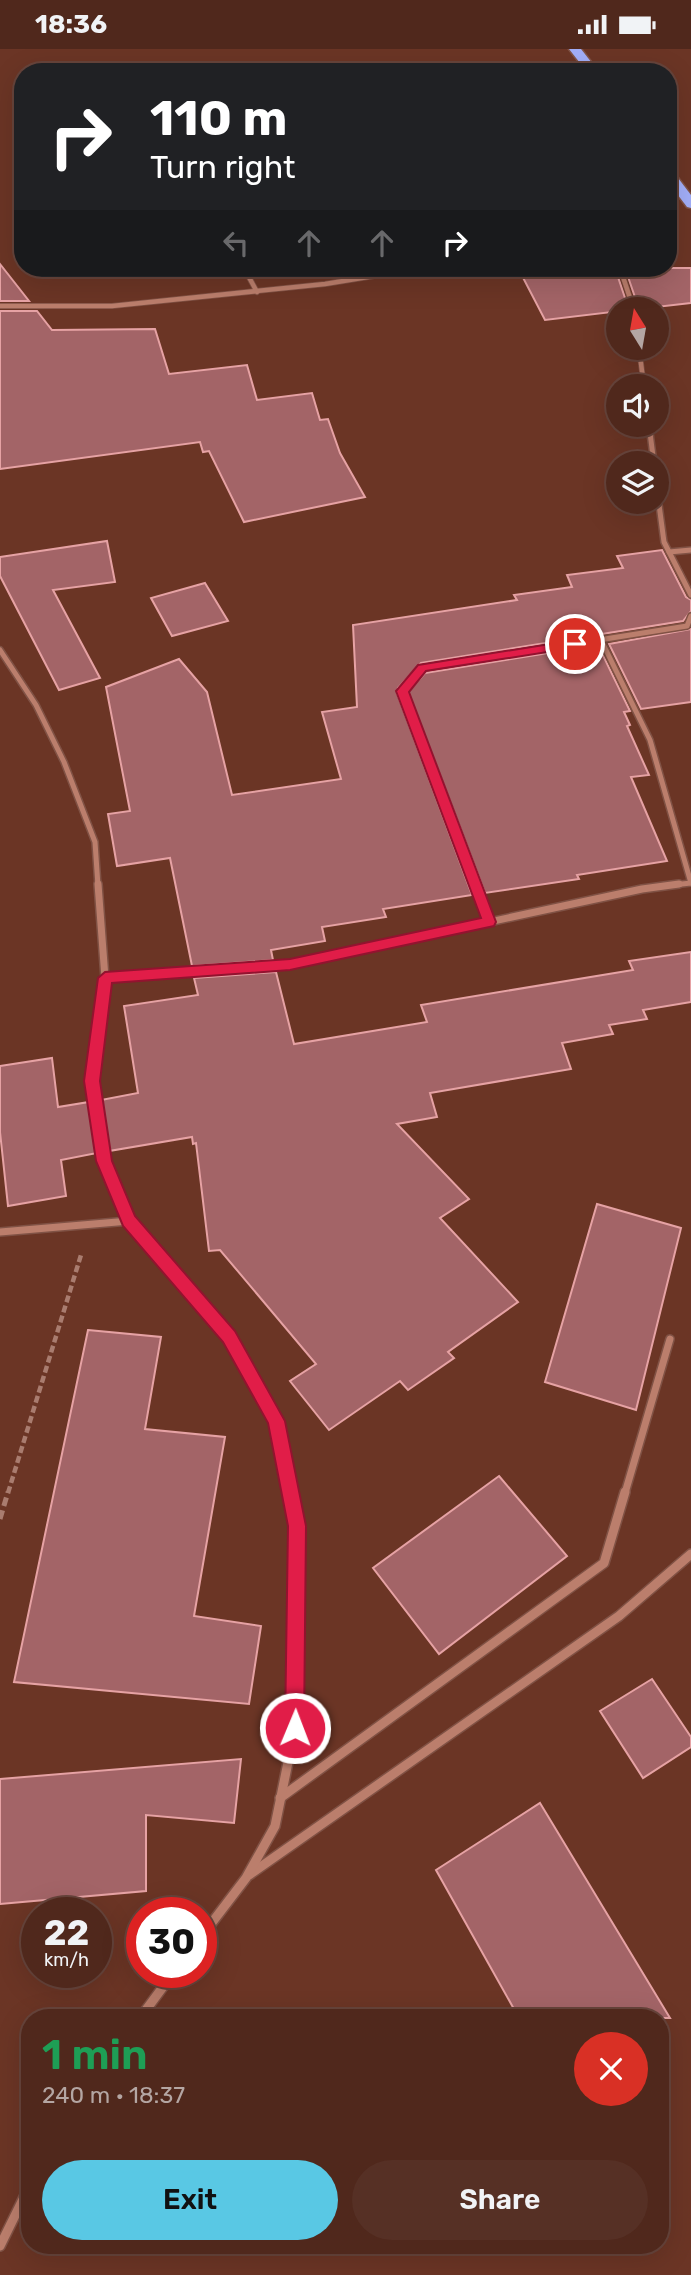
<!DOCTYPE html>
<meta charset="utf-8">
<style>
body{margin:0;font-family:Rubik,sans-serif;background:#563025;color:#f1f3f6;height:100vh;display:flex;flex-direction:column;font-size:26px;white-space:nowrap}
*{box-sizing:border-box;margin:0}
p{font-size:23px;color:#b4a6a3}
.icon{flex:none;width:38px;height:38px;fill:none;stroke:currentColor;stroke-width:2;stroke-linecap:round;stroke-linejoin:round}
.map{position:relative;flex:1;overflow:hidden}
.details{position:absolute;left:21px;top:1960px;width:648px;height:245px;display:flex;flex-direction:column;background:#50281c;border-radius:28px;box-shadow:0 7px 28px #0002,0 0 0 2px #67443b}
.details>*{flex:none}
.banner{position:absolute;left:14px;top:14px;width:663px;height:214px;border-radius:28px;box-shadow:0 7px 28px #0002,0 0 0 2px #67443b;background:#202124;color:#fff;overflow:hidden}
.needle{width:46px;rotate:349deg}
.tools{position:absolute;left:606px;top:248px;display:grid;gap:14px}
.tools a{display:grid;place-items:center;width:63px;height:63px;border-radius:50%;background:#50281c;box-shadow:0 7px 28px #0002,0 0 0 2px #67443b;font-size:35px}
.speed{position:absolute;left:21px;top:1848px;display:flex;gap:14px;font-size:35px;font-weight:700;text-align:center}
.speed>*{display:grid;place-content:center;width:91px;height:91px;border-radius:50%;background:#50281c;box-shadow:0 7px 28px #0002,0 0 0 2px #67443b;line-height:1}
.speed small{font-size:18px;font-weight:400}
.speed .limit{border:10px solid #d22;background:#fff;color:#111}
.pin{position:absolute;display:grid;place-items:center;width:60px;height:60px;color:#fff;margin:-30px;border:4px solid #fff;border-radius:50%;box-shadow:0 2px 7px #0007}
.me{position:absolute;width:77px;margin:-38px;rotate:1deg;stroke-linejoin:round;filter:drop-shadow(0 0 5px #0008)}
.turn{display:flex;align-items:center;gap:24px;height:147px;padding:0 21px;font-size:32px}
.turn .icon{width:91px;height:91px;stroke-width:2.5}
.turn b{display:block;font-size:49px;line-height:60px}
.lanes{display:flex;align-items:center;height:66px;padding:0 21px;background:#0003;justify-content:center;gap:35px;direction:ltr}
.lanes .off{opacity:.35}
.round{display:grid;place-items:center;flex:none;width:74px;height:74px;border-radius:37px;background:#563025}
.head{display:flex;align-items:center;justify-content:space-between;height:119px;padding:0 21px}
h1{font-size:42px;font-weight:600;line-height:52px;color:#1e9e55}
.button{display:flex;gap:14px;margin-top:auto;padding:14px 21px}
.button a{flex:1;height:80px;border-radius:42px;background:#59c8e4;color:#111;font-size:28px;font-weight:600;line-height:80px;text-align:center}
.button a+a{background:#563025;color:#f1f3f6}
.status{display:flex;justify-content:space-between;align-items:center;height:49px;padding:0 35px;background:#50281c;direction:ltr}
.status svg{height:19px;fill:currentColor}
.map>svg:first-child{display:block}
.building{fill:#a36467;stroke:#e6a2a4;stroke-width:2}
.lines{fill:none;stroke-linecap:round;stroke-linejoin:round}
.street-far3-casing{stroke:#805245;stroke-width:6}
.street-far2-casing{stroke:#805245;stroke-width:8}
.street-far1-casing{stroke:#805245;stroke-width:10}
.street-casing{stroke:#805245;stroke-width:12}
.highway-casing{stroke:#805245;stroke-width:3}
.path-far1{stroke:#a97c6f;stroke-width:4.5;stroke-dasharray:7 3.5;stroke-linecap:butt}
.path{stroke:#a97c6f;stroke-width:5;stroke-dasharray:9 4.5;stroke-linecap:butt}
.street-far3{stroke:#bb7e6c;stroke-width:4.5}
.street-far2{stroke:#bb7e6c;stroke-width:5}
.street-far1{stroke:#bb7e6c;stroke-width:7}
.street{stroke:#bb7e6c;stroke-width:9}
.highway{fill:#a2aef8;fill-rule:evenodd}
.route{fill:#e11d48;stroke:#92132f;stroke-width:2}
</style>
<div class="status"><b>18:36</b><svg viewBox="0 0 49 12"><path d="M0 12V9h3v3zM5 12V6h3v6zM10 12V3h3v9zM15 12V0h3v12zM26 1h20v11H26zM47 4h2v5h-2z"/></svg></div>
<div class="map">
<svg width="691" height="2226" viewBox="0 0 691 2226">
<rect width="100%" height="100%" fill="#6b3525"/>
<g class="building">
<path d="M 0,215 L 29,252 L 0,252 Z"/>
<path d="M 518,219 L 615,219 L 629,261 L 545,271 Z"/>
<path d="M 625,219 L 691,219 L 691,254 L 639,260 Z"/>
<path d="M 0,262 L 37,262 L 52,281 L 155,280 L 169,325 L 247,316 L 257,351 L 312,344 L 320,371 L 328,370 L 340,404 L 365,448 L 244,473 L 209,402 L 203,403 L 200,393 L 0,420 Z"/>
<path d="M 107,492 L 115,533 L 53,541 L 100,629 L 59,641 L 0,527 L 0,508 Z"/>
<path d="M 662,501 L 686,548 L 691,551 L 691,562 L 683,572 L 421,614 L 398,639 L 397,644 L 472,846 L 383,860 L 386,868 L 322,878 L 325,892 L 271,901 L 273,911 L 192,917 L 170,809 L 117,817 L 108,765 L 130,762 L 106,638 L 179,610 L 207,643 L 232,746 L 341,730 L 322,663 L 357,658 L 353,576 L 517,551 L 514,546 L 572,538 L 567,526 L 623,519 L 617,507 Z"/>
<path d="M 205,534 L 228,572 L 172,587 L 151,549 Z"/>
<path d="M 691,580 L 691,653 L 641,660 L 609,595 Z"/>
<path d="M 598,596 L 630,662 L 624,663 L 630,676 L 627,677 L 649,726 L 631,728 L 667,812 L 577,826 L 579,830 L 485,844 L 408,643 L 425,624 Z"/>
<path d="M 691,903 L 691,953 L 643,961 L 647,970 L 609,976 L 613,985 L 562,994 L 571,1020 L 430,1044 L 437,1068 L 397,1075 L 469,1150 L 440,1169 L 518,1253 L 448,1303 L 454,1309 L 408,1341 L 400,1332 L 329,1381 L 290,1332 L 316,1315 L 220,1201 L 209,1202 L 196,1094 L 193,1095 L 192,1088 L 109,1102 L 101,1051 L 138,1044 L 124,957 L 198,946 L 194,929 L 276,923 L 294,995 L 427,973 L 421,956 L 633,921 L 629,912 Z"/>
<path d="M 52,1009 L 58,1058 L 89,1053 L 97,1104 L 61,1111 L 66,1147 L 8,1157 L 0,1083 L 0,1017 Z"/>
<path d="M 597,1155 L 681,1179 L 636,1361 L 545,1333 Z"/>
<path d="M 88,1281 L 161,1288 L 145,1380 L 225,1388 L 194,1567 L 261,1577 L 249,1655 L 14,1633 Z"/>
<path d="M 499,1427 L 567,1507 L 439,1605 L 373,1519 Z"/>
<path d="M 652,1630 L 691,1688 L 691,1698 L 643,1729 L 600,1662 Z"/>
<path d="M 241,1710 L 234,1774 L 146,1766 L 146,1842 L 0,1855 L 0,1730 Z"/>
<path d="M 540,1754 L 670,1969 L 519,1969 L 436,1821 Z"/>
</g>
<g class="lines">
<defs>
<g id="street-far3">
<path d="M 244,219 L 257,243"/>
<path d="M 620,219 L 634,261"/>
<path d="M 0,257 L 112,257 L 325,235 L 423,219"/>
<path d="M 639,299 L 644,338"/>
</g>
<g id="street-far2">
<path d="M 649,376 L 654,415"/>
<path d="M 656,433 L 664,493 L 691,546"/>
<path d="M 669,503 L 691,501"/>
<path d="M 601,591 L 650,691 L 691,834"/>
<path d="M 0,601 L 36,656 L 64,713 L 95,793 L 98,837"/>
<path d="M 476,837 L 402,642 L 422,619 L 687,577 L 691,567"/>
<path d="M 664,837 L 691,834"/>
</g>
<g id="street-far1">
<path d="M 98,835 L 105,929 L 92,1032 L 104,1112 L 129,1172 L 229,1287 L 276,1372 L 290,1444"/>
<path d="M 475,835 L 489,873"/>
<path d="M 105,929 L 290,916 L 642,840 L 679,835"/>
<path d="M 0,1183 L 129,1172"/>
<path d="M 625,1444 L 670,1290"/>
</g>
<g id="street">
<path d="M 280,1749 L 604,1514 L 625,1443"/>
<path d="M 249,1826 L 619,1567 L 691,1505"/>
<path d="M 201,1888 L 246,1829 L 275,1777 L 295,1679 L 297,1477 L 290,1443"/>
<path d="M 140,1969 L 174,1923"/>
<path d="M 0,2197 L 30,2136"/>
</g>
<g id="highway">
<path d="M 569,0 L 581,0 L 599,23 L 587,23 Z"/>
<path d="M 668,120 L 672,121 L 691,146 L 691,159 L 687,158 L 668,133 Z"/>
</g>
</defs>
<use href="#street-far3" class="street-far3-casing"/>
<use href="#street-far2" class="street-far2-casing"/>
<use href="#street-far1" class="street-far1-casing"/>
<use href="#street" class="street-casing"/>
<use href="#highway" class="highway-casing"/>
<path class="path-far1" d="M 8,1444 L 81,1206"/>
<path class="path" d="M 0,1470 L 8,1443"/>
<use href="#street-far3" class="street-far3"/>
<use href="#street-far2" class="street-far2"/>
<use href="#street-far1" class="street-far1"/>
<use href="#street" class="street"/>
<use href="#highway" class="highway"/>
</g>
<path class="route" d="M 575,591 L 579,592 L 579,598 L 426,622 L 409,643 L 496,873 L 494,877 L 290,921 L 112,934 L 100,1032 L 112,1112 L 135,1167 L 235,1282 L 285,1372 L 306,1477 L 304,1679 L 301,1686 L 295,1689 L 288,1686 L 285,1679 L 288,1477 L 268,1374 L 223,1293 L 123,1177 L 96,1112 L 84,1032 L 98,929 L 105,923 L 290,910 L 481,869 L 396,642 L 418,616 Z"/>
</svg>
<div class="tools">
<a><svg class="needle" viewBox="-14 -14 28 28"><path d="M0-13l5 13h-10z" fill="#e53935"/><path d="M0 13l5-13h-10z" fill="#b4a6a3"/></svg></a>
<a><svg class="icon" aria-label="sound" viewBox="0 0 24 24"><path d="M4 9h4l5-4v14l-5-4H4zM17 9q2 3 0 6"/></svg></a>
<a><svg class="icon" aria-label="layers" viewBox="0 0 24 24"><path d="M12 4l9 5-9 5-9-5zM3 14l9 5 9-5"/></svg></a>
</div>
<div class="speed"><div>22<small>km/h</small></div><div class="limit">30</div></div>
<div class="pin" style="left:575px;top:595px;background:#d93025"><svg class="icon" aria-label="arrive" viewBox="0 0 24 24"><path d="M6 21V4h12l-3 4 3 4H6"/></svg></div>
<svg class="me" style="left:295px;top:1679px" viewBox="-20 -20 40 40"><circle r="17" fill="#e11d48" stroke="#fff" stroke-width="3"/><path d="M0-11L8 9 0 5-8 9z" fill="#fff"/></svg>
<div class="banner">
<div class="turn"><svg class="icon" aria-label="right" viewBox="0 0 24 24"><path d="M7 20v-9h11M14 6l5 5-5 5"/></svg><div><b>110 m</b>Turn right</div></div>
<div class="lanes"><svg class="icon off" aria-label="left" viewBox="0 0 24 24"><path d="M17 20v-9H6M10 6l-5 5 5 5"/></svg><svg class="icon off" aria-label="ahead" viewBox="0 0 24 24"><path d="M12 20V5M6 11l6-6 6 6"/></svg><svg class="icon off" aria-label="ahead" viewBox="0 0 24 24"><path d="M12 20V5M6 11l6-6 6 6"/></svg><svg class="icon" aria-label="right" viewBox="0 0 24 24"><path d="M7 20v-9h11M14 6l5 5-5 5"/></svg></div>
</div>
<section class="details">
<div class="head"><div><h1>1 min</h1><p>240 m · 18:37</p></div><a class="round" style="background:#d93025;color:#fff"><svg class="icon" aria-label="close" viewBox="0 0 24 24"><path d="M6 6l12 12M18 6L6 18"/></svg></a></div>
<div class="button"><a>Exit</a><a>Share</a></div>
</section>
</div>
